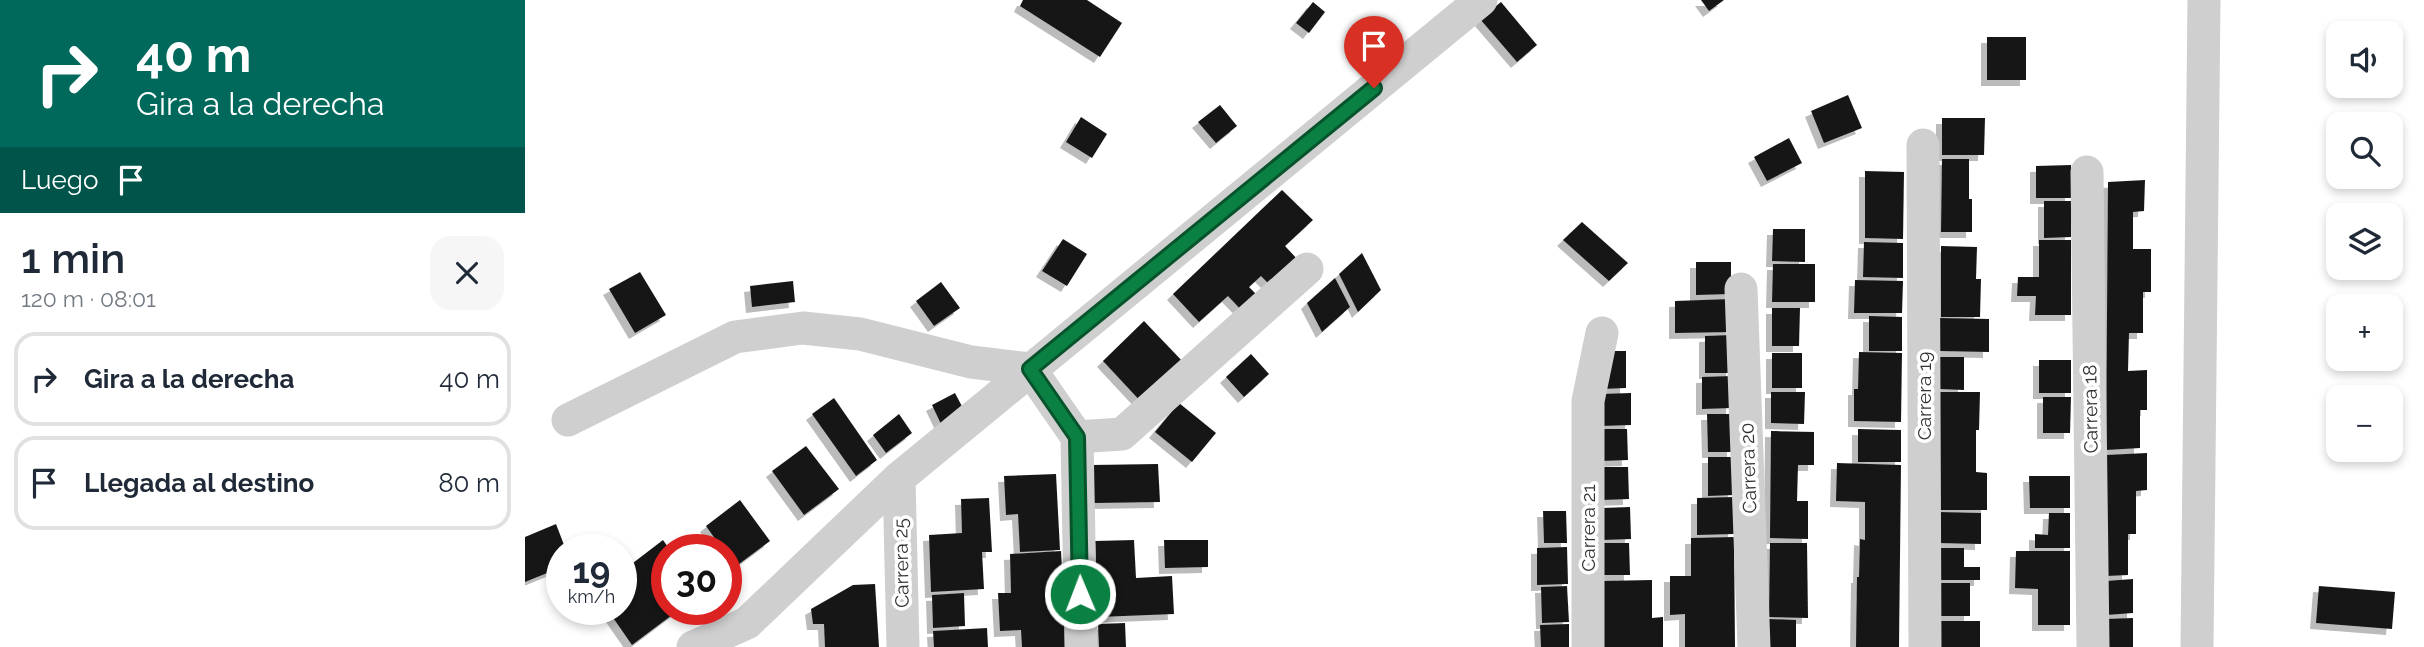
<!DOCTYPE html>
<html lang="es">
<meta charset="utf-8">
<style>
body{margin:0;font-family:Raleway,sans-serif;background:#f6f6f7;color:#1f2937;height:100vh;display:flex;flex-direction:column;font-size:26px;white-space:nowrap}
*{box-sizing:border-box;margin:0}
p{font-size:23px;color:#747a83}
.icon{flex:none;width:38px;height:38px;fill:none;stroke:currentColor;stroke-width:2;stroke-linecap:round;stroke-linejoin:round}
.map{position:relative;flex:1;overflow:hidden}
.side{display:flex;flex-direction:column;background:#fff;width:525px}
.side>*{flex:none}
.hud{background:#00695c;color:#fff;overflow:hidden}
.tools{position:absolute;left:1801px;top:21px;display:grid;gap:14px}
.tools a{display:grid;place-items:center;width:77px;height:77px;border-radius:14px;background:#fff;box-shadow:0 4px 10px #0003;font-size:35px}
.speed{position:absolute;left:21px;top:534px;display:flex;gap:14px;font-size:35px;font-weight:700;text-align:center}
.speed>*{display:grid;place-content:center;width:91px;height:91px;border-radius:50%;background:#fff;box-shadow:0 4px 10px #0003;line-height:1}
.speed small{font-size:18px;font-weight:400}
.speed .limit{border:10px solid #d22;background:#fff;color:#111}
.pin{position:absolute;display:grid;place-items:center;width:60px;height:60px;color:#fff;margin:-72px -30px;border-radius:50% 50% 50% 0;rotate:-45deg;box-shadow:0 0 7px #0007}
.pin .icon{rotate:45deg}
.me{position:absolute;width:77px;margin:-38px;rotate:359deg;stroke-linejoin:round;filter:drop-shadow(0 0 5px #0008)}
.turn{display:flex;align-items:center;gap:24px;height:147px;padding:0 21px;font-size:32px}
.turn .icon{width:91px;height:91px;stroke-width:2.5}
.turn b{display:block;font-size:49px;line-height:60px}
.then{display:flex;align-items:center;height:66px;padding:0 21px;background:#0003;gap:14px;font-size:26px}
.round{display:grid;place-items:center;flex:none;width:74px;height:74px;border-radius:21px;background:#f6f6f7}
.overview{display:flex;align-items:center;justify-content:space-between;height:119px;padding:0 21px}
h1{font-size:42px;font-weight:600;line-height:52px}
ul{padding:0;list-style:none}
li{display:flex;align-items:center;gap:21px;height:94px;margin:0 14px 10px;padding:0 7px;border:4px solid #e0e1e3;border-radius:21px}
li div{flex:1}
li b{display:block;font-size:26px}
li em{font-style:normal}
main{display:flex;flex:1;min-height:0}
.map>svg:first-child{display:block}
.building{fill:#191919;filter:url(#shadow)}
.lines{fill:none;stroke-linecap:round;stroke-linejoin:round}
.street{stroke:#cfcfcf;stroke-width:33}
.route-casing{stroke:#07532c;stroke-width:18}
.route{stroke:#0b8043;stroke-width:12}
.labels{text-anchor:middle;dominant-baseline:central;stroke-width:7;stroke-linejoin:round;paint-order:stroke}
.street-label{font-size:19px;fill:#323232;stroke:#fff}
</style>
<main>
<section class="side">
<div class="hud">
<div class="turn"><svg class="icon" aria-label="right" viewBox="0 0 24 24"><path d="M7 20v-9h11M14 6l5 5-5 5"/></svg><div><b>40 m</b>Gira a la derecha</div></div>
<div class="then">Luego<svg class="icon" aria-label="arrive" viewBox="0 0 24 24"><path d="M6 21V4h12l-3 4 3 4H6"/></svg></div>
</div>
<div class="overview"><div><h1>1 min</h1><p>120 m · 08:01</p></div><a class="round"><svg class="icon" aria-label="close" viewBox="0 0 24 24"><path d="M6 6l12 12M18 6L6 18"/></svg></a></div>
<ul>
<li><svg class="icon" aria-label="right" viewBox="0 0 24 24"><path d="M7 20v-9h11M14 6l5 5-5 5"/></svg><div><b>Gira a la derecha</b></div><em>40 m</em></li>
<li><svg class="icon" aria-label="arrive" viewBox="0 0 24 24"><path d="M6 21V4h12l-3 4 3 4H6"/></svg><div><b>Llegada al destino</b></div><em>80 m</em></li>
</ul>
</section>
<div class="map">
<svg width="1899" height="647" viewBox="0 0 1899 647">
<defs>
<filter id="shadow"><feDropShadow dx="-6" dy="6" stdDeviation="0" flood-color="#0004"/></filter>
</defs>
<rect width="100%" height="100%" fill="#fff"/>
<g class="building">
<path d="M 498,0 L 562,0 L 597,23 L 575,57 L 495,6 Z"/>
<path d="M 1176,0 L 1199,0 L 1184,11 Z"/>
<path d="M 788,2 L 800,12 L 784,33 L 771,23 Z"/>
<path d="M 976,2 L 1012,45 L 992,62 L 955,19 Z"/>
<rect x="1462" y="37" width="39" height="43"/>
<path d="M 1323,95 L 1337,128 L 1299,143 L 1286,111 Z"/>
<path d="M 695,105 L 712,126 L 691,143 L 673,122 Z"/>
<path d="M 556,117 L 582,134 L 567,158 L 541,142 Z"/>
<path d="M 1417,118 L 1460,118 L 1459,155 L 1417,155 Z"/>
<path d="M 1264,138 L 1277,163 L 1242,181 L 1229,157 Z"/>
<path d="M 1417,159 L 1444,159 L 1444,199 L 1447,199 L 1447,232 L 1416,232 Z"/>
<path d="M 1546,165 L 1546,198 L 1511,198 L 1511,166 Z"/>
<path d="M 1340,171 L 1379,172 L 1378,239 L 1340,238 Z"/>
<path d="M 1620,180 L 1619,211 L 1608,212 L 1608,249 L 1626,249 L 1626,292 L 1618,292 L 1618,333 L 1604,333 L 1603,371 L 1622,370 L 1622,410 L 1615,410 L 1615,448 L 1581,450 L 1583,182 Z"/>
<path d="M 757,190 L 788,220 L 760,246 L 775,262 L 748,288 L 736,276 L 724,287 L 736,299 L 720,314 L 703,296 L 674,322 L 648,294 Z"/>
<path d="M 1519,201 L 1546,201 L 1546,237 L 1519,238 Z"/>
<path d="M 1057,222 L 1103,263 L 1084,281 L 1038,240 Z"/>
<path d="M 1248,229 L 1280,229 L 1280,262 L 1247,261 Z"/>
<path d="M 538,239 L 562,254 L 542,286 L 517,271 Z"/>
<path d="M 1514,240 L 1546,240 L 1546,315 L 1510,315 L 1511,296 L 1492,296 L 1493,277 L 1514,277 Z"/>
<path d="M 1339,242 L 1378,243 L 1378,278 L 1338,277 Z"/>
<path d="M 1416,246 L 1452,247 L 1451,279 L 1456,279 L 1455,317 L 1416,317 Z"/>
<path d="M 837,253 L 856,290 L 833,312 L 814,274 Z"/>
<path d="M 1171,262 L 1206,262 L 1206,294 L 1171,295 Z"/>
<path d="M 1248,264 L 1290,264 L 1290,302 L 1247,302 Z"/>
<path d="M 115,272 L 141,315 L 110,333 L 84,289 Z"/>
<path d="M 810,278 L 825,307 L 797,332 L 782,303 Z"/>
<path d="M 1330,280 L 1378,281 L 1377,313 L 1329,313 Z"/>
<path d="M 268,281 L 270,302 L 227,307 L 225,286 Z"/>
<path d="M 416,282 L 435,308 L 409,326 L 391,301 Z"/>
<path d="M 1206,299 L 1207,332 L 1150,333 L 1150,301 Z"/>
<path d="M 1247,308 L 1275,308 L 1274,346 L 1247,346 Z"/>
<path d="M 1344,316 L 1377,317 L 1377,351 L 1344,351 Z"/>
<path d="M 1415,318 L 1464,319 L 1464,352 L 1415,351 Z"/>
<path d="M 619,321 L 661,365 L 619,405 L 578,361 Z"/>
<path d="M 1207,335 L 1207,373 L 1180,373 L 1180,336 Z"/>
<path d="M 1075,351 L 1101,351 L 1101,388 L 1075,389 Z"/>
<path d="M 1334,352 L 1377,353 L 1376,422 L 1329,421 L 1329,389 L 1333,389 Z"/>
<rect x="1247" y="353" width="30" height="35"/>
<path d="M 726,354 L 744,374 L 719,397 L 701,377 Z"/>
<path d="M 1415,357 L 1439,357 L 1439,390 L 1415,389 Z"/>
<rect x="1514" y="360" width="32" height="33"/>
<path d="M 1207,376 L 1207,408 L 1177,409 L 1177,377 Z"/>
<path d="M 1246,392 L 1280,392 L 1279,424 L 1246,423 Z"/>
<path d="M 1415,392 L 1455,392 L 1454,430 L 1451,430 L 1451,472 L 1462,473 L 1462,510 L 1413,510 Z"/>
<path d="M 430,393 L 441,414 L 417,426 L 407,405 Z"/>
<path d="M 1106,393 L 1106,425 L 1076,426 L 1076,394 Z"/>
<path d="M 1518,397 L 1546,397 L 1545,433 L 1518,433 Z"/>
<path d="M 309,398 L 352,460 L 331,476 L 287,414 Z"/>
<path d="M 654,403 L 691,433 L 667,462 L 630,432 Z"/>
<path d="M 374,414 L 387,433 L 361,453 L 348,435 Z"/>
<path d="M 1182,414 L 1208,414 L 1208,452 L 1183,452 Z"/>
<path d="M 1076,429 L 1102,429 L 1103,460 L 1076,461 Z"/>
<path d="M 1333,429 L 1376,430 L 1376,462 L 1333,462 Z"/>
<path d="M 1246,431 L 1289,432 L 1289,465 L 1273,465 L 1272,501 L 1283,501 L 1283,539 L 1245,538 Z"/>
<path d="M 281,446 L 314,489 L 279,515 L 247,471 Z"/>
<path d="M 1622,453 L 1622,490 L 1611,491 L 1611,534 L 1603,534 L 1603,575 L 1581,576 L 1581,455 Z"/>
<path d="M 1183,457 L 1208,457 L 1209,495 L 1183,496 Z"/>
<path d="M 1312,463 L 1376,465 L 1374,647 L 1331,647 L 1332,577 L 1334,577 L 1335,539 L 1340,540 L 1340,502 L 1311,501 Z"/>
<path d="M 633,464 L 635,502 L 569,503 L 567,465 Z"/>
<path d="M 1076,467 L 1103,467 L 1104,499 L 1077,500 Z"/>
<path d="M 531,474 L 535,550 L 495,552 L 493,514 L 481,515 L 479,476 Z"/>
<path d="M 1504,476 L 1545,476 L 1545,508 L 1505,508 Z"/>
<path d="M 1209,497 L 1209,534 L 1172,535 L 1172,498 Z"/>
<path d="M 464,498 L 467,552 L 457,552 L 459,589 L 406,592 L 404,535 L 437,533 L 436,499 Z"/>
<path d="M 215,500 L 245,541 L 210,567 L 201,554 L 201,550 L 198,550 L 181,526 Z"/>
<path d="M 1105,507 L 1106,539 L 1077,540 L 1077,508 Z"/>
<path d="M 1018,511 L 1041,511 L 1042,543 L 1019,543 Z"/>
<path d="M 1413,512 L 1456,513 L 1456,544 L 1413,543 Z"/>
<path d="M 1524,513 L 1545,513 L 1545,548 L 1510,548 L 1510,534 L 1523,535 Z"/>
<path d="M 31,524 L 41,550 L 37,550 L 37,567 L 0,582 L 0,537 Z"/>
<path d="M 1209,537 L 1210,647 L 1160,647 L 1160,614 L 1145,615 L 1145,576 L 1166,576 L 1166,538 Z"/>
<path d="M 138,540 L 145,550 L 142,550 L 142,609 L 155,609 L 107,645 L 82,609 L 96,609 L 96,556 L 104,566 Z"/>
<path d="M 609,540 L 611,578 L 647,576 L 649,614 L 573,617 L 570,541 Z"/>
<path d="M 639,540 L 683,540 L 683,567 L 640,568 Z"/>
<path d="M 1078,543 L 1104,543 L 1105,575 L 1077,575 Z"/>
<path d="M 1245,543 L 1282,543 L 1283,618 L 1244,617 Z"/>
<path d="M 1042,547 L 1043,584 L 1012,585 L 1012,548 Z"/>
<path d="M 1413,548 L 1439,548 L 1439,567 L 1455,567 L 1455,580 L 1413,580 Z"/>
<path d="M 536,551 L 541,647 L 497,647 L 496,630 L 475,631 L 473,593 L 486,593 L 485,554 Z"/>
<path d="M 1491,551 L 1545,551 L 1545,625 L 1513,625 L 1513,589 L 1490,588 Z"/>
<path d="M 1608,579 L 1608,613 L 1581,615 L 1581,581 Z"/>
<path d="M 1127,580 L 1127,618 L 1138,617 L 1138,647 L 1078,647 L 1078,581 Z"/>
<path d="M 1413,583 L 1445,583 L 1445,616 L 1412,616 Z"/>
<path d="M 350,584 L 354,647 L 300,647 L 299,624 L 288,624 L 286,609 L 328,585 Z"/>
<path d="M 1042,586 L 1044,622 L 1017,623 L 1016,587 Z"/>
<path d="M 1794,586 L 1870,592 L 1867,629 L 1791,623 Z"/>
<path d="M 439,593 L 440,626 L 408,628 L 407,595 Z"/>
<path d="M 1608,618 L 1608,647 L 1581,647 L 1581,619 Z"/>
<path d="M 1244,619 L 1271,620 L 1271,647 L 1244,647 Z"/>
<rect x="1412" y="621" width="43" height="26"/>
<path d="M 600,623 L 601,647 L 574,647 L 573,624 Z"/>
<path d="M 1044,624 L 1044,647 L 1016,647 L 1015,625 Z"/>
<path d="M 462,628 L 463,647 L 409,647 L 408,631 Z"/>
</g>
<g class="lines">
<g class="street">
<path d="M 1398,145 L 1400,647"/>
<path d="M 1562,172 L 1568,647"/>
<path d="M 1216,289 L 1229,647"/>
<path d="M 43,420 L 210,337 L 278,328 L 335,334 L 446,362 L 505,369 L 552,437 L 556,647"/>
<path d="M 552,437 L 597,434 L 782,269"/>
<path d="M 374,478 L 378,647"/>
<path d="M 168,647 L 222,623 L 374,478 L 956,0"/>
<path d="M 1063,647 L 1063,401 L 1077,333"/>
<path d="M 1672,647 L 1679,0"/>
</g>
</g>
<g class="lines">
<defs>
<path id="route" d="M 555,594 L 552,437 L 505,369 L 849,88"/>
</defs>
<use href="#route" class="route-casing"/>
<use href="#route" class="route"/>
</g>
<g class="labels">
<g class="street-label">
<text transform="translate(1399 396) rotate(-90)">Carrera 19</text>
<text transform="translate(1565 409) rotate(-91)">Carrera 18</text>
<text transform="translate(1223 468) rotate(-92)">Carrera 20</text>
<text transform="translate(1063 528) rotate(-90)">Carrera 21</text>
<text transform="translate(376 563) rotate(-91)">Carrera 25</text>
</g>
</g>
</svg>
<div class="tools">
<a><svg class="icon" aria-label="sound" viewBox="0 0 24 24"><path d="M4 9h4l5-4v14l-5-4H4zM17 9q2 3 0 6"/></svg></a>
<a><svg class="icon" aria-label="search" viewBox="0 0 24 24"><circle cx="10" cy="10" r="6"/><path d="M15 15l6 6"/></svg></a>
<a><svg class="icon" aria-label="layers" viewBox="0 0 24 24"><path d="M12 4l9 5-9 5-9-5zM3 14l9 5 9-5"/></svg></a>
<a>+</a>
<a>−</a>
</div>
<div class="speed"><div>19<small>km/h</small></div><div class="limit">30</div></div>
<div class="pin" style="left:849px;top:88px;background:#d93025"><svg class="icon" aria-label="arrive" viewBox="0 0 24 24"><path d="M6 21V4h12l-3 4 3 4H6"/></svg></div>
<svg class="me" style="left:555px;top:594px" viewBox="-20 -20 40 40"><circle r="17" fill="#0b8043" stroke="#fff" stroke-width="3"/><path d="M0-11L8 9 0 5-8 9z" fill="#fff"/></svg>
</div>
</main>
